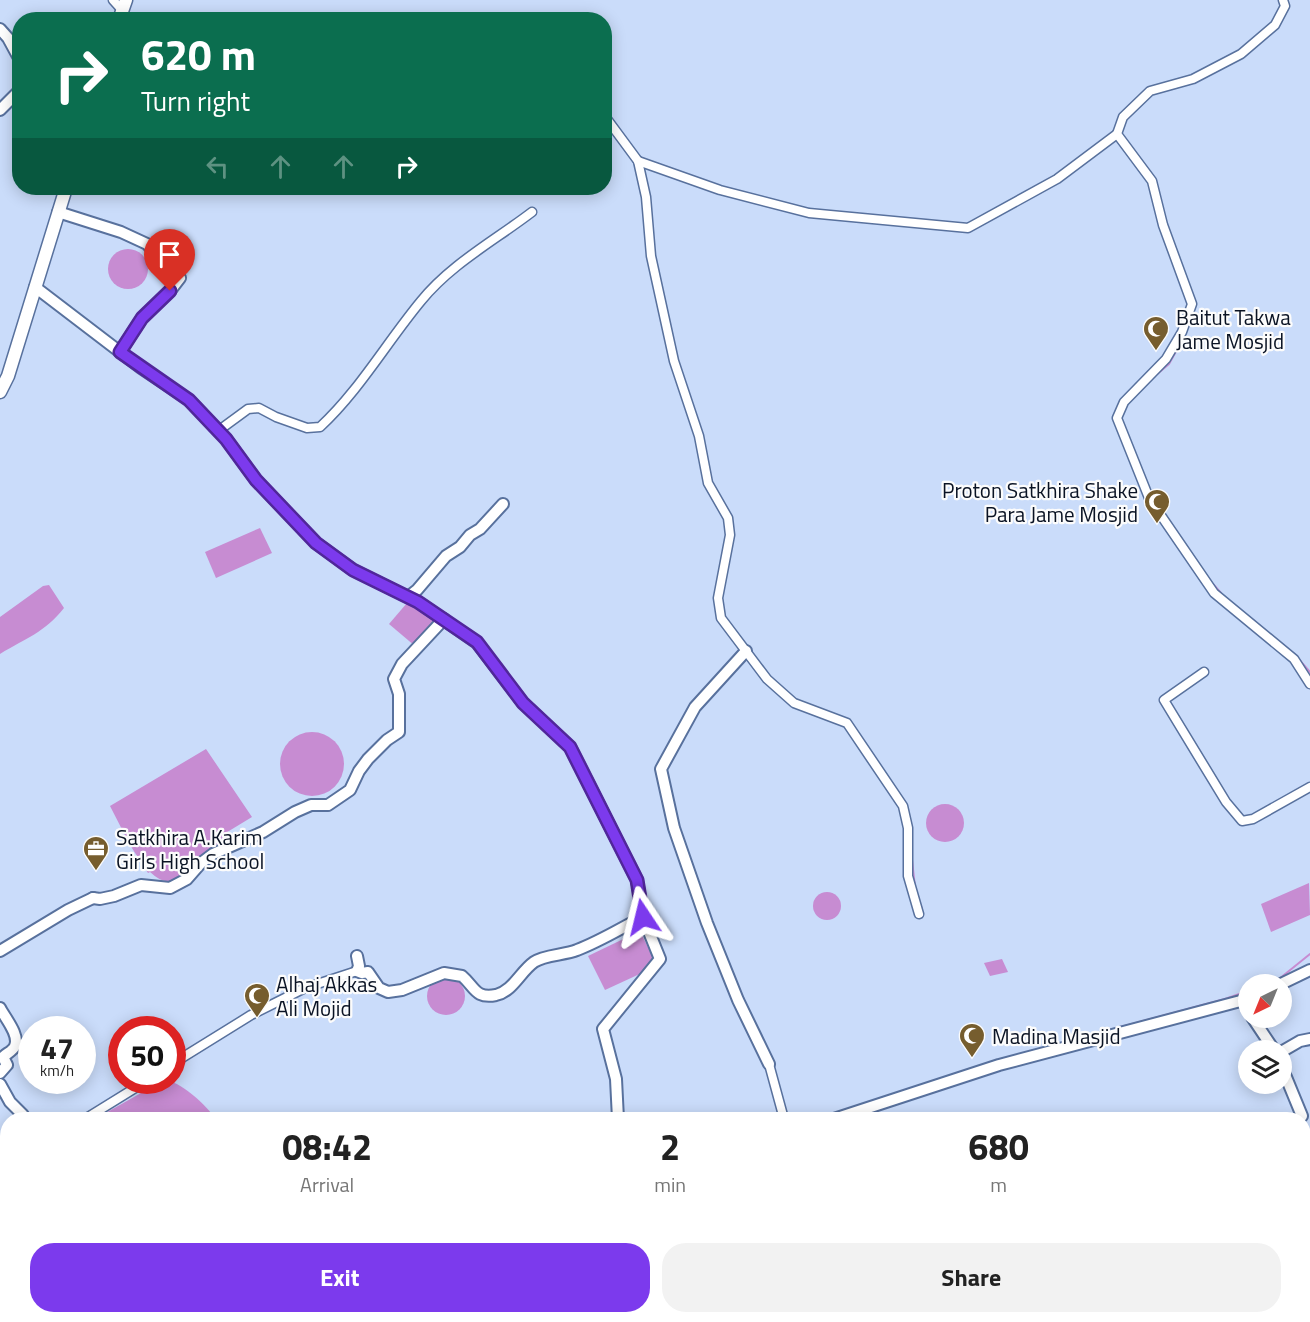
<!DOCTYPE html>
<style>
body{margin:0;font-family:"Titillium Web",sans-serif;background:#f2f2f2;color:#222;height:100vh;display:flex;flex-direction:column;font-size:22px;white-space:nowrap}
*{box-sizing:border-box;margin:0}
p{font-size:20px;color:#767676}
.icon{flex:none;width:33px;height:33px;fill:none;stroke:currentColor;stroke-width:2;stroke-linecap:round;stroke-linejoin:round}
.map{position:relative;flex:1;overflow:hidden}
.sheet{position:absolute;left:0px;top:1112px;width:1311px;height:212px;display:flex;flex-direction:column;background:#fff;border-radius:24px 24px 0 0;box-shadow:0 3px 15px #0003}
.sheet>*{flex:none}
.banner{position:absolute;left:12px;top:12px;width:600px;height:183px;border-radius:24px;box-shadow:0 3px 15px #0003;background:#0b6e4f;color:#fff;overflow:hidden}
.needle{width:39px;rotate:223deg}
.tools{position:absolute;left:1238px;top:974px;display:grid;gap:12px}
.tools a{display:grid;place-items:center;width:54px;height:54px;border-radius:50%;background:#fff;box-shadow:0 3px 15px #0003;font-size:30px}
.speed{position:absolute;left:18px;top:1016px;display:flex;gap:12px;font-size:30px;font-weight:700;text-align:center}
.speed>*{display:grid;place-content:center;width:78px;height:78px;border-radius:50%;background:#fff;box-shadow:0 3px 15px #0003;line-height:1}
.speed small{font-size:15px;font-weight:400}
.speed .limit{border:9px solid #d22;background:#fff;color:#111}
.pin{position:absolute;display:grid;place-items:center;width:51px;height:51px;color:#fff;margin:-62px -26px;border-radius:50% 50% 50% 0;rotate:-45deg;box-shadow:0 0 6px #0007}
.pin .icon{rotate:45deg}
.me{position:absolute;width:66px;margin:-33px;rotate:350deg;stroke-linejoin:round;filter:drop-shadow(0 0 4px #0008)}
.turn{display:flex;align-items:center;gap:21px;height:126px;padding:0 30px;font-size:27px}
.turn .icon{width:78px;height:78px;stroke-width:2.5}
.turn b{display:block;font-size:42px;line-height:51px}
.lanes{display:flex;align-items:center;height:57px;padding:0 30px;background:#0003;justify-content:center;gap:30px;direction:ltr}
.lanes .off{opacity:.35}
.eta{display:flex;justify-content:space-evenly;align-items:center;height:102px;text-align:center}
.eta b{font-size:36px;font-weight:700;line-height:42px}
.action{display:flex;gap:12px;margin-top:auto;padding:12px 30px}
.action a{flex:1;height:69px;border-radius:24px;background:#7c3aed;color:#fff;font-size:24px;font-weight:700;line-height:69px;text-align:center}
.action a+a{background:#f2f2f2;color:#222}
.map>svg:first-child{display:block}
.water{fill:#c78cd2}
.lines{fill:none;stroke-linecap:round;stroke-linejoin:round}
.stream{stroke:#c78cd2;stroke-width:2}
.minor-casing{stroke:#58719d;stroke-width:11}
.tertiary-casing{stroke:#58719d;stroke-width:14}
.secondary-casing{stroke:#58719d;stroke-width:14}
.primary-casing{stroke:#58719d;stroke-width:15}
.minor{stroke:#fff;stroke-width:8}
.tertiary{stroke:#fff;stroke-width:10}
.secondary{stroke:#fff;stroke-width:10}
.primary{stroke:#fff;stroke-width:12}
.route-casing{stroke:#51269a;stroke-width:15}
.route{stroke:#7c3aed;stroke-width:10}
.labels{text-anchor:middle;dominant-baseline:central;stroke-width:4.5;stroke-linejoin:round;paint-order:stroke}
.poi-label{font-size:21px;fill:#0a1324;stroke:#fcfcfc;text-anchor:start}
</style>
<div class="map">
<svg width="1310" height="1322" viewBox="0 0 1310 1322">
<rect width="100%" height="100%" fill="#cadcfa"/>
<g class="water">
<circle cx="128" cy="269" r="20"/>
<path d="M 260,528 L 272,553 L 216,578 L 205,552 Z"/>
<path d="M 49,585 L 64,608 C 44,633 26,638 0,654 L 0,617 L 43,586 Z"/>
<path d="M 407,603 L 416,605 L 436,621 L 415,646 L 389,624 Z"/>
<circle cx="312" cy="764" r="32"/>
<path d="M 206,749 L 252,817 L 224,834 L 218,846 L 175,881 C 164,883 158,879 150,872 L 148,873 L 130,845 L 110,806 Z"/>
<circle cx="945" cy="823" r="19"/>
<path d="M 1309,883 L 1310,915 L 1271,932 L 1261,904 Z"/>
<circle cx="827" cy="906" r="14"/>
<path d="M 640,931 L 657,966 L 605,990 L 588,956 Z"/>
<path d="M 1002,959 L 1008,972 L 990,976 L 984,963 Z"/>
<circle cx="446" cy="996" r="19"/>
<path d="M 164,1080 C 179,1080 208,1106 215,1119 L 95,1119 Z"/>
</g>
<g class="lines">
<g class="stream">
<path d="M 1156,375 L 1169,364 L 1184,337"/>
<path d="M 1213,584 L 1221,593"/>
<path d="M 1253,620 L 1265,630"/>
<path d="M 1296,656 L 1310,672"/>
<path d="M 912,860 L 915,887"/>
<path d="M 919,901 L 922,909"/>
<path d="M 1266,984 L 1279,979 L 1310,954"/>
<path d="M 1046,1047 L 1225,999 L 1248,991"/>
</g>
<defs>
<g id="minor">
<path d="M 113,0 L 122,10"/>
<path d="M 1283,0 L 1285,6 L 1275,25 L 1241,54 L 1193,79 L 1150,91 L 1123,117 L 1117,134 L 1152,181 L 1163,225 L 1192,304 L 1182,332 L 1166,359 L 1124,402 L 1117,418 L 1149,498 L 1214,593 L 1294,659 L 1310,684"/>
<path d="M 604,115 L 638,161 L 646,197 L 651,256 L 674,361 L 699,436 L 708,483 L 728,518 L 730,535 L 718,598 L 721,618 L 767,679 L 794,703 L 847,723 L 903,806 L 908,828 L 908,876 L 919,914"/>
<path d="M 638,161 L 720,190 L 809,213 L 968,228 L 1057,179 L 1117,134"/>
<path d="M 218,431 L 248,409 L 259,408 L 276,417 L 307,428 L 320,427 C 359,391 387,342 421,301 C 451,264 494,241 532,212"/>
<path d="M 1204,672 L 1164,700 L 1226,802 L 1242,821 L 1253,819 L 1310,787"/>
<path d="M 172,1064 L 251,1015 L 305,988 L 357,971"/>
<path d="M 769,1064 L 784,1119"/>
<path d="M 85,1119 L 148,1080"/>
</g>
<g id="tertiary">
<path d="M 58,212 L 121,232 L 147,244 L 180,278 L 170,291 L 142,318 L 120,352"/>
<path d="M 408,597 L 417,590 L 446,556 L 460,547 L 470,535 L 480,529 L 503,504"/>
<path d="M 746,651 L 695,707 L 661,769 L 674,828 L 707,923 L 738,1000 L 769,1064"/>
<path d="M 0,951 L 68,910 L 93,898"/>
<path d="M 357,956 L 359,966 L 357,971 L 362,973 L 368,972 L 379,988 L 388,992 L 402,990 L 444,973 L 462,976 C 475,987 475,999 496,995 C 513,991 520,972 534,962 C 544,955 565,955 577,950 C 601,941 621,928 643,917"/>
<path d="M 1281,984 L 1310,970"/>
<path d="M 1252,1017 L 1274,1050"/>
<path d="M 1281,1052 L 1300,1041 L 1310,1039"/>
<path d="M 1281,1065 L 1302,1116"/>
<path d="M 834,1119 L 999,1065 L 1248,999"/>
<path d="M 0,1261 L 8,1257"/>
<path d="M 135,1316 L 140,1322"/>
<path d="M 249,1316 L 252,1322"/>
<path d="M 265,1322 L 276,1320"/>
</g>
<g id="secondary">
<path d="M 0,29 L 8,38 L 20,60"/>
<path d="M 0,110 L 20,90"/>
<path d="M 35,287 L 141,368 L 189,400 L 226,439 L 256,480 L 316,543 L 353,570 L 418,602 L 477,643 L 523,703 L 570,747 L 637,880 L 643,917 L 660,959 L 603,1029 L 616,1079 L 618,1119"/>
<path d="M 93,898 L 100,899 L 114,896 L 141,885 L 170,888 L 187,879 L 201,863 L 213,854 L 263,832 L 295,812 L 311,805 L 328,805 L 350,790 L 359,771 L 368,759 L 387,740 L 399,732 L 399,694 L 394,679 L 402,664 L 444,619"/>
<path d="M 0,1008 C 5,1018 20,1035 15,1046 C 13,1051 7,1053 3,1057 L 7,1065 L 0,1073"/>
<path d="M 0,1084 L 10,1102 L 23,1115"/>
<path d="M 276,1316 L 276,1320"/>
</g>
<g id="primary">
<path d="M 119,20 L 126,0"/>
<path d="M 0,392 L 8,376 L 66,188"/>
</g>
</defs>
<use href="#minor" class="minor-casing"/>
<use href="#tertiary" class="tertiary-casing"/>
<use href="#secondary" class="secondary-casing"/>
<use href="#primary" class="primary-casing"/>
<use href="#minor" class="minor"/>
<use href="#tertiary" class="tertiary"/>
<use href="#secondary" class="secondary"/>
<use href="#primary" class="primary"/>
</g>
<g class="lines">
<defs>
<path id="route" d="M 170,291 L 142,318 L 120,352 L 189,400 L 226,439 L 256,480 L 316,543 L 353,570 L 418,602 L 477,642 L 523,703 L 570,747 L 637,880 L 643,917"/>
</defs>
<use href="#route" class="route-casing"/>
<use href="#route" class="route"/>
</g>
<defs>
<symbol id="mosque-pin" viewBox="-11 -11 22 30"><path d="M0 17L-7.5 6A9.5 9.5 0 1 1 7.5 6Z" fill="#765d2e" stroke="#fcfcfc"/><path d="M3.5-4.9A6 6 0 1 0 3.5 4.9A5 5 0 1 1 3.5-4.9Z" fill="#fff"/></symbol>
<symbol id="office-pin" viewBox="-11 -11 22 30"><path d="M0 17L-7.5 6A9.5 9.5 0 1 1 7.5 6Z" fill="#765d2e" stroke="#fcfcfc"/><path d="M-6-3h4V-5.5h4V-3h4V5H-6ZM-1-4.5V-3h2v-1.5ZM-6 0V1H6V0Z" fill="#fff"/></symbol>
</defs>
<g fill-rule="evenodd">
<use href="#mosque-pin" x="1141" y="314" width="30" height="40"/>
<use href="#mosque-pin" x="1142" y="487" width="30" height="40"/>
<use href="#office-pin" x="81" y="834" width="30" height="40"/>
<use href="#mosque-pin" x="242" y="981" width="30" height="40"/>
<use href="#mosque-pin" x="957" y="1021" width="30" height="40"/>
</g>
<g class="labels">
<g class="poi-label">
<text x="1176" y="317">Baitut Takwa<tspan x="1176" dy="24">Jame Mosjid</tspan></text>
<text x="1138" y="490" text-anchor="end">Proton Satkhira Shake<tspan x="1138" dy="24">Para Jame Mosjid</tspan></text>
<text x="116" y="837">Satkhira A.Karim<tspan x="116" dy="24">Girls High School</tspan></text>
<text x="276" y="984">Alhaj Akkas<tspan x="276" dy="24">Ali Mojid</tspan></text>
<text x="992" y="1036">Madina Masjid</text>
</g>
</g>
</svg>
<div class="tools">
<a><svg class="needle" viewBox="-14 -14 28 28"><path d="M0-13l5 13h-10z" fill="#e53935"/><path d="M0 13l5-13h-10z" fill="#767676"/></svg></a>
<a><svg class="icon" aria-label="layers" viewBox="0 0 24 24"><path d="M12 4l9 5-9 5-9-5zM3 14l9 5 9-5"/></svg></a>
</div>
<div class="speed"><div>47<small>km/h</small></div><div class="limit">50</div></div>
<div class="pin" style="left:170px;top:291px;background:#d93025"><svg class="icon" aria-label="arrive" viewBox="0 0 24 24"><path d="M6 21V4h12l-3 4 3 4H6"/></svg></div>
<svg class="me" style="left:643px;top:917px" viewBox="-20 -20 40 40"><path d="M0-17L14 15 0 8-14 15z" fill="#7c3aed" stroke="#fff" stroke-width="4"/></svg>
<div class="banner">
<div class="turn"><svg class="icon" aria-label="right" viewBox="0 0 24 24"><path d="M7 20v-9h11M14 6l5 5-5 5"/></svg><div><b>620 m</b>Turn right</div></div>
<div class="lanes"><svg class="icon off" aria-label="left" viewBox="0 0 24 24"><path d="M17 20v-9H6M10 6l-5 5 5 5"/></svg><svg class="icon off" aria-label="ahead" viewBox="0 0 24 24"><path d="M12 20V5M6 11l6-6 6 6"/></svg><svg class="icon off" aria-label="ahead" viewBox="0 0 24 24"><path d="M12 20V5M6 11l6-6 6 6"/></svg><svg class="icon" aria-label="right" viewBox="0 0 24 24"><path d="M7 20v-9h11M14 6l5 5-5 5"/></svg></div>
</div>
<section class="sheet">
<div class="eta">
<div><b>08:42</b><p>Arrival</p></div>
<div><b>2</b><p>min</p></div>
<div><b>680</b><p>m</p></div>
</div>
<div class="action"><a>Exit</a><a>Share</a></div>
</section>
</div>
